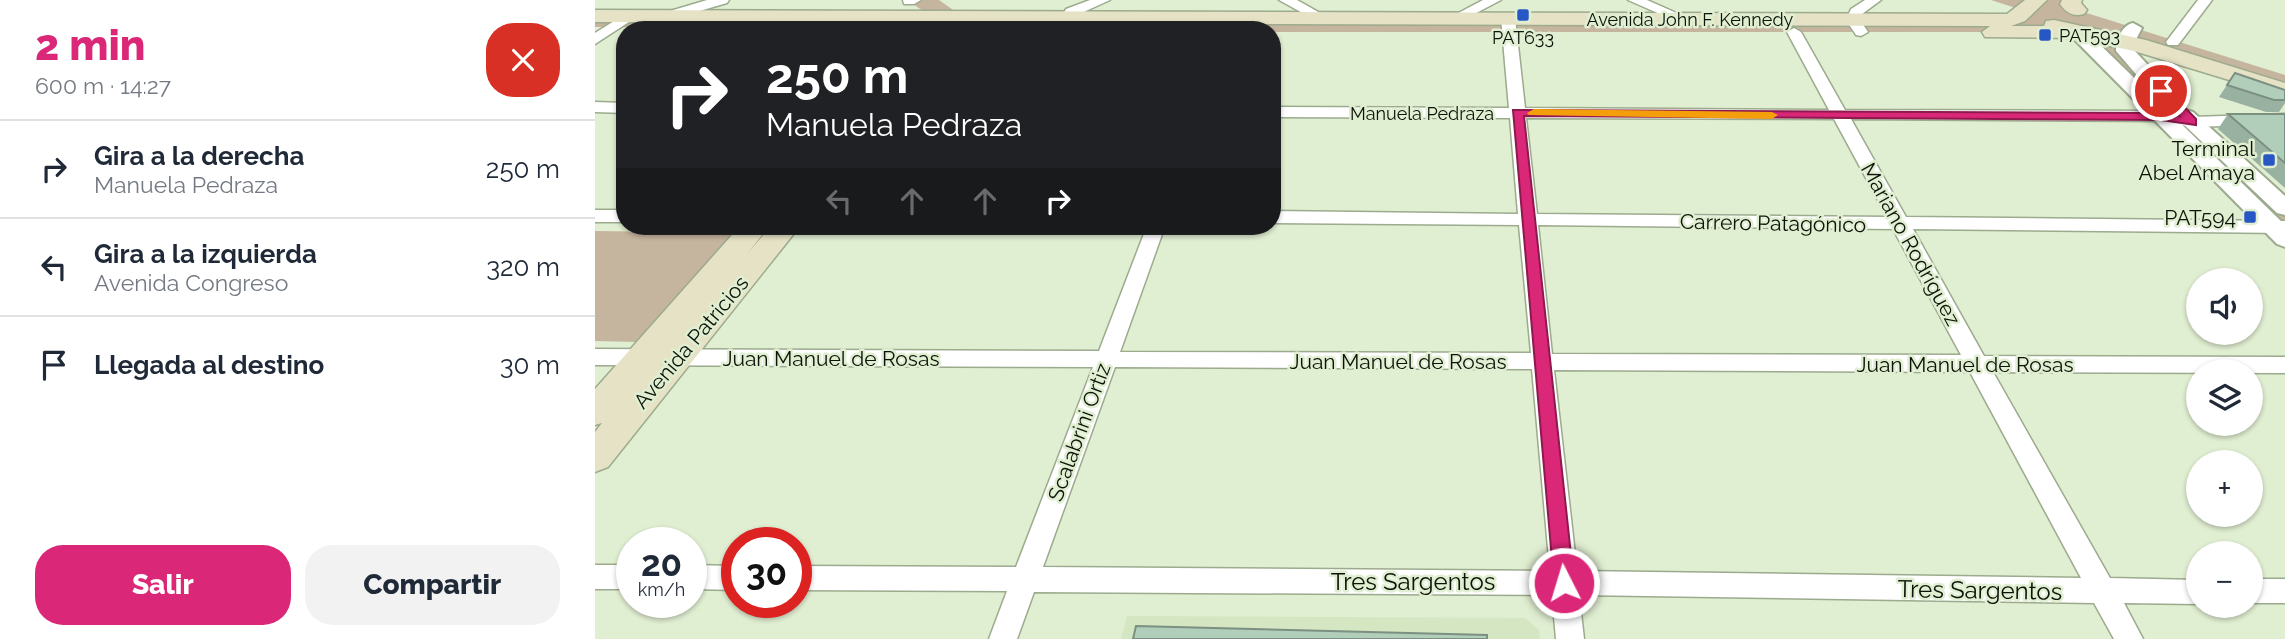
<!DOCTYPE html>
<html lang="es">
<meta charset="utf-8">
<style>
body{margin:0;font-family:Raleway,sans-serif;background:#f2f2f3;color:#1f2937;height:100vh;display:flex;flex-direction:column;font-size:26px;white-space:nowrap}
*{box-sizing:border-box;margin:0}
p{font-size:23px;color:#747a83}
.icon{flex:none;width:38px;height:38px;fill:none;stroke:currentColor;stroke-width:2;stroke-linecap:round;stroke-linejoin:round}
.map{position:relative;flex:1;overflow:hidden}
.side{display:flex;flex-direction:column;background:#fff;width:595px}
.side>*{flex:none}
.banner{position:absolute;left:21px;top:21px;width:665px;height:214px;border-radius:28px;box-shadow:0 2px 5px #0004;background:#202124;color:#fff;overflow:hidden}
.controls{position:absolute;left:1591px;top:268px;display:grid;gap:14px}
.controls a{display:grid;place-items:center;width:77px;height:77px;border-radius:50%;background:#fff;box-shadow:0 2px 5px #0004;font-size:35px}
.speed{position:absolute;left:21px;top:527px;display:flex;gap:14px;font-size:35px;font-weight:700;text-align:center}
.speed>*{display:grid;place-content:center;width:91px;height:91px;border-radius:50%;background:#fff;box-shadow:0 2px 5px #0004;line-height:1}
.speed small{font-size:18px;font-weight:400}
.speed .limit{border:10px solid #d22;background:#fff;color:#111}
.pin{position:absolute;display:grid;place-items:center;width:60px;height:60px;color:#fff;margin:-30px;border:4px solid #fff;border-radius:50%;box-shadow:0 2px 7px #0007}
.me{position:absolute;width:77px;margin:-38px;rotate:355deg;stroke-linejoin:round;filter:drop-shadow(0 0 5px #0008)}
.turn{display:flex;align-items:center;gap:24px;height:147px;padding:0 35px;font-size:32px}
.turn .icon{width:91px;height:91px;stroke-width:2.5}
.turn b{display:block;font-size:49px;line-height:60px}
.lanes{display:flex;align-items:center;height:66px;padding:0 35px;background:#0003;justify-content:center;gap:35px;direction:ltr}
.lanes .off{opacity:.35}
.round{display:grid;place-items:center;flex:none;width:74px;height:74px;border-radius:28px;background:#f2f2f3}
.summary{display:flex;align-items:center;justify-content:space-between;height:119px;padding:0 35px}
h1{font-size:42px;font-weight:800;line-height:52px;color:#db2777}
.button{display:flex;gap:14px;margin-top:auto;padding:14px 35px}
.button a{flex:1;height:80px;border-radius:28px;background:#db2777;color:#fff;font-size:28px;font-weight:800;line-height:80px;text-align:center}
.button a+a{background:#f2f2f3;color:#1f2937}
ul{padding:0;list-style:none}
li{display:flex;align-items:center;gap:21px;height:98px;padding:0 35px;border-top:2px solid #e0e1e3}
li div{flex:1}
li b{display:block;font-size:26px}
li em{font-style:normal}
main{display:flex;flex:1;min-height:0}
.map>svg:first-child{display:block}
.built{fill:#d5e6c2}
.green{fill:#c6b59e}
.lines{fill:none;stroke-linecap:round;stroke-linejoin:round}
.minor-casing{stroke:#9caa8e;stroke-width:3}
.tertiary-casing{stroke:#9caa8e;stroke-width:4}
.secondary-casing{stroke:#9caa8e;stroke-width:3}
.minor{fill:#fff;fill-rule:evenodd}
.tertiary{fill:#fff;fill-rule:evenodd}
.secondary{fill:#e6e2c5;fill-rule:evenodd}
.wall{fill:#98b1a0}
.building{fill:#b1ceba;stroke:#7c9082;stroke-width:2}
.route{fill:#db2777;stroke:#8e194d;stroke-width:2}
.slow{fill:#f59e0b}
.poi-dot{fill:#2757c5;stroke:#e0eed1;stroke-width:2.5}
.labels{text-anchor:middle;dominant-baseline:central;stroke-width:5;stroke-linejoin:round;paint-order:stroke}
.far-street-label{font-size:18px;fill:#0e1309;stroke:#e0eed1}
.far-poi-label{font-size:18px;fill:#0e1309;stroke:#e0eed1;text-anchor:start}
.poi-label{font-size:21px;fill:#0e1309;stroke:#e0eed1;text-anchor:end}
.street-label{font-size:21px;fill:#0e1309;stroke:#e0eed1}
.near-street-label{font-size:24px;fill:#0e1309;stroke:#e0eed1}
</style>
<main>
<section class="side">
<div class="summary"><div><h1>2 min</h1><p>600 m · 14:27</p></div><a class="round" style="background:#d93025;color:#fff"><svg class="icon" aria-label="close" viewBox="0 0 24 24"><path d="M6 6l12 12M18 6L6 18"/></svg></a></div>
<ul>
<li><svg class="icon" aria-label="right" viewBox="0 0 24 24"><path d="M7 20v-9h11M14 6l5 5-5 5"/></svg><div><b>Gira a la derecha</b><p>Manuela Pedraza</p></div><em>250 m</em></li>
<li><svg class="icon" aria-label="left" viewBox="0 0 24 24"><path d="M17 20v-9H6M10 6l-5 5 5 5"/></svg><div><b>Gira a la izquierda</b><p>Avenida Congreso</p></div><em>320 m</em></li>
<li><svg class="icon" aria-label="arrive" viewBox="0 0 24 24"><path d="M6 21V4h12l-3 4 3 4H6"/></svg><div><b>Llegada al destino</b></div><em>30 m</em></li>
</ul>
<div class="button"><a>Salir</a><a>Compartir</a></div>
</section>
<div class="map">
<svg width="1690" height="639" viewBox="0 0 1690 639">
<rect width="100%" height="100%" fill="#e0eed1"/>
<path class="built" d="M 532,616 L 930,618 L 944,630 L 945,639 L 526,639 Z"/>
<g class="green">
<path d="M 312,0 L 344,0 L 361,12 L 1413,20 L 1430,11 L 1396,0 L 1477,0 L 1482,10 L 1690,75 L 1690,90 L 1543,45 L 1536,60 L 1597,122 L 1690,208 L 1690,239 L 1477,32 L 677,32 L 0,27 L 0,16 L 337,17 Z"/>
<path d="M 0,231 L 139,233 L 41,342 L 0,341 Z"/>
</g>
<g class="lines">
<defs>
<g id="minor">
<path d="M 112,0 L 134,0 L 132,3 L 70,21 L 63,17 L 65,14 Z"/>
<path d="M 308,0 L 326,0 L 319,4 L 309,4 Z"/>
<path d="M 495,0 L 515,0 L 482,15 L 478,21 L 473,22 L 466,18 L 471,9 Z"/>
<path d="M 684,0 L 702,0 L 734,18 L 732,21 L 722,21 Z"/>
<path d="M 888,0 L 906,0 L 866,21 L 861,22 L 854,18 Z"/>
<path d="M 1033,0 L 1052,0 L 1095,19 L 1088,23 L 1083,22 Z"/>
<path d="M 1270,0 L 1286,0 L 1267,14 L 1265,20 L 1273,32 L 1266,36 L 1261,35 L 1251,20 L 1256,9 Z"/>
<path d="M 1603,0 L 1617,0 L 1583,45 L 1573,45 L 1571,42 Z"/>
<path d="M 32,13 L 37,14 L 37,20 L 0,44 L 0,33 Z"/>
<path d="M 638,14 L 645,18 L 640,30 L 626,30 L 633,15 Z"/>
<path d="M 913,14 L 920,18 L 930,108 L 1234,110 L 1192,32 L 1199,28 L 1206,32 L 1250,110 L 1566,111 L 1597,117 L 1690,114 L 1690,124 L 1597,127 L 1566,121 L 1256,119 L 1311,217 L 1690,221 L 1690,233 L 1318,229 L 1389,356 L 1690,357 L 1690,373 L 1398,372 L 1515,578 L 1603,580 L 1603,604 L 1529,603 L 1548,639 L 1519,639 L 1499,603 L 984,595 L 989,639 L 961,639 L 957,595 L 439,592 L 422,639 L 394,639 L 412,591 L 201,590 L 201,566 L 421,567 L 498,367 L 0,365 L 0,349 L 504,351 L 552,226 L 570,226 L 525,352 L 936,353 L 924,225 L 677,223 L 677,211 L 923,214 L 915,118 L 677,117 L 677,107 L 914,108 L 906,18 ZM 931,118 L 1239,119 L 1292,217 L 942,214 ZM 943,225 L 1298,229 L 1366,355 L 957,354 ZM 520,367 L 937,369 L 955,571 L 448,567 ZM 959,370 L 1375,372 L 1486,578 L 982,571 Z"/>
<path d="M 0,102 L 30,103 L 30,113 L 0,112 Z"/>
<rect x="0" y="210" width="30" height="12"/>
<rect x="0" y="565" width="37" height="24"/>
<path d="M 96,565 L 142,566 L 142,590 L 96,589 Z"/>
<rect x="1656" y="579" width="34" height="24"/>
</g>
<g id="tertiary">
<path d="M 1538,23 L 1547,28 L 1539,43 L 1539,50 L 1566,79 L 1569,83 L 1566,87 L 1552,87 L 1521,51 C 1521,40 1527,25 1538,23 Z"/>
<path d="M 1484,29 L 1490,30 L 1690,225 L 1690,247 L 1682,244 L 1478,38 L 1475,34 Z"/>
<path d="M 1591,110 L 1598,112 L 1690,196 L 1690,215 L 1682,213 L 1584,120 L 1581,116 L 1584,112 Z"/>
</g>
<g id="secondary">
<path d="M 1430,0 L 1452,0 L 1430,21 L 1416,26 L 1449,26 L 1451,21 L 1459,20 L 1551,40 L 1690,83 L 1690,97 L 1539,51 L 1478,38 L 1390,37 L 1387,32 L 1395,26 L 0,22 L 0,10 L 1412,14 Z"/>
<path d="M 1467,0 L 1487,0 L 1486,3 L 1492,10 L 1489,14 C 1478,17 1471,13 1465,4 Z"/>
<path d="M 145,226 L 174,226 L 153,253 L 176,226 L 205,226 L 13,467 L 0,472 L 0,432 L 7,423 L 0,425 L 0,389 Z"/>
</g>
</defs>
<use href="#minor" class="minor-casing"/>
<use href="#tertiary" class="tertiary-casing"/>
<use href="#secondary" class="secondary-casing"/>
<use href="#minor" class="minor"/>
<use href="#tertiary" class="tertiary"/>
<use href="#secondary" class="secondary"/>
</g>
<g class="wall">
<path d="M 1640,73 L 1690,90 L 1690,103 L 1684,112 L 1671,112 L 1624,97 Z"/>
<path d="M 1633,114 L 1690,114 L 1690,188 L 1623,129 Z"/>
</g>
<g class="building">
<path d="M 1640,73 L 1690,90 L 1690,100 L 1679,100 L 1632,85 Z"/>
<path d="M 1633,114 L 1690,114 L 1690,163 Z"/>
<path d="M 541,626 L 892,635 L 892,639 L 538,639 Z"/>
</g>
<path class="route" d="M 1562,88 L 1571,88 L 1601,119 L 1601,125 L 1566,120 L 929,116 L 979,583 L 976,589 L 969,592 L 962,589 L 959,583 L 918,110 L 1566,113 L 1584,116 L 1562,94 Z"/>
<path class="slow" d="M 939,109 L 1177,112 L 1183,115 L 1177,119 L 934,115 L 932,113 Z"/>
<g class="poi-dot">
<rect x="921" y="8" width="14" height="14" rx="3.5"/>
<rect x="1443" y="28" width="14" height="14" rx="3.5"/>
<rect x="1667" y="153" width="14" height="14" rx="3.5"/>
<rect x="1648" y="210" width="14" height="14" rx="3.5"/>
</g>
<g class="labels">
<g class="far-street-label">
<text x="1095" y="19">Avenida John F. Kennedy</text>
<text x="827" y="113">Manuela Pedraza</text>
</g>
<g class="far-poi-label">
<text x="1464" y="35">PAT593</text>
<text x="928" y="37" text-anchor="middle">PAT633</text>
</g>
<g class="poi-label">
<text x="1660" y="148">Terminal<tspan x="1660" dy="24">Abel Amaya</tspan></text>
<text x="1641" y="217">PAT594</text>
</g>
<g class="street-label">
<text transform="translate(1178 223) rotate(1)">Carrero Patagónico</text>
<text transform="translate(1316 244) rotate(61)">Mariano Rodríguez</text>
<text transform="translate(96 342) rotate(-50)">Avenida Patricios</text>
<text x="236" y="358">Juan Manuel de Rosas</text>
<text x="803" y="361">Juan Manuel de Rosas</text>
<text x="1370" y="364">Juan Manuel de Rosas</text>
<text transform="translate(484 432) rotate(-70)">Scalabrini Ortiz</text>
</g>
<g class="near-street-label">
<text x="818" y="581">Tres Sargentos</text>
<text transform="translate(1385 590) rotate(1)">Tres Sargentos</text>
</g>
</g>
</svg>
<div class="controls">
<a><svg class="icon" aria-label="sound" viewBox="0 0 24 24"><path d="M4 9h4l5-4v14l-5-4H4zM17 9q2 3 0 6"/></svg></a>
<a><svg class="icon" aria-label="layers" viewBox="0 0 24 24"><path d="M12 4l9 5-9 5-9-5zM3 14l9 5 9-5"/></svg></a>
<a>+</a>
<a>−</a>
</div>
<div class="speed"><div>20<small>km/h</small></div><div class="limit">30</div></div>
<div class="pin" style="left:1566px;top:91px;background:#d93025"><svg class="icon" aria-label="arrive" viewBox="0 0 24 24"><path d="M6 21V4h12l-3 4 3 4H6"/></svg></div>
<svg class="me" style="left:969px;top:583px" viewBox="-20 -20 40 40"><circle r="17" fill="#db2777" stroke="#fff" stroke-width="3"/><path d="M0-11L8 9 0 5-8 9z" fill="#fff"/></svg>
<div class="banner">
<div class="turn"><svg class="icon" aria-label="right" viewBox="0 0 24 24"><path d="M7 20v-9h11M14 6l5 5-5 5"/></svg><div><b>250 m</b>Manuela Pedraza</div></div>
<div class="lanes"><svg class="icon off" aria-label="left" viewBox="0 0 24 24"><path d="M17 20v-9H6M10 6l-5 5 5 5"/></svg><svg class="icon off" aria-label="ahead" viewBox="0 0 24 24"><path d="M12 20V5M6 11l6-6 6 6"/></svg><svg class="icon off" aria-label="ahead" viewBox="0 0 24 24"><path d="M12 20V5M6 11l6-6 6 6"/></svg><svg class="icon" aria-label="right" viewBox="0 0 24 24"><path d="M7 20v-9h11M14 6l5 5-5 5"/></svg></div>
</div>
</div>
</main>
